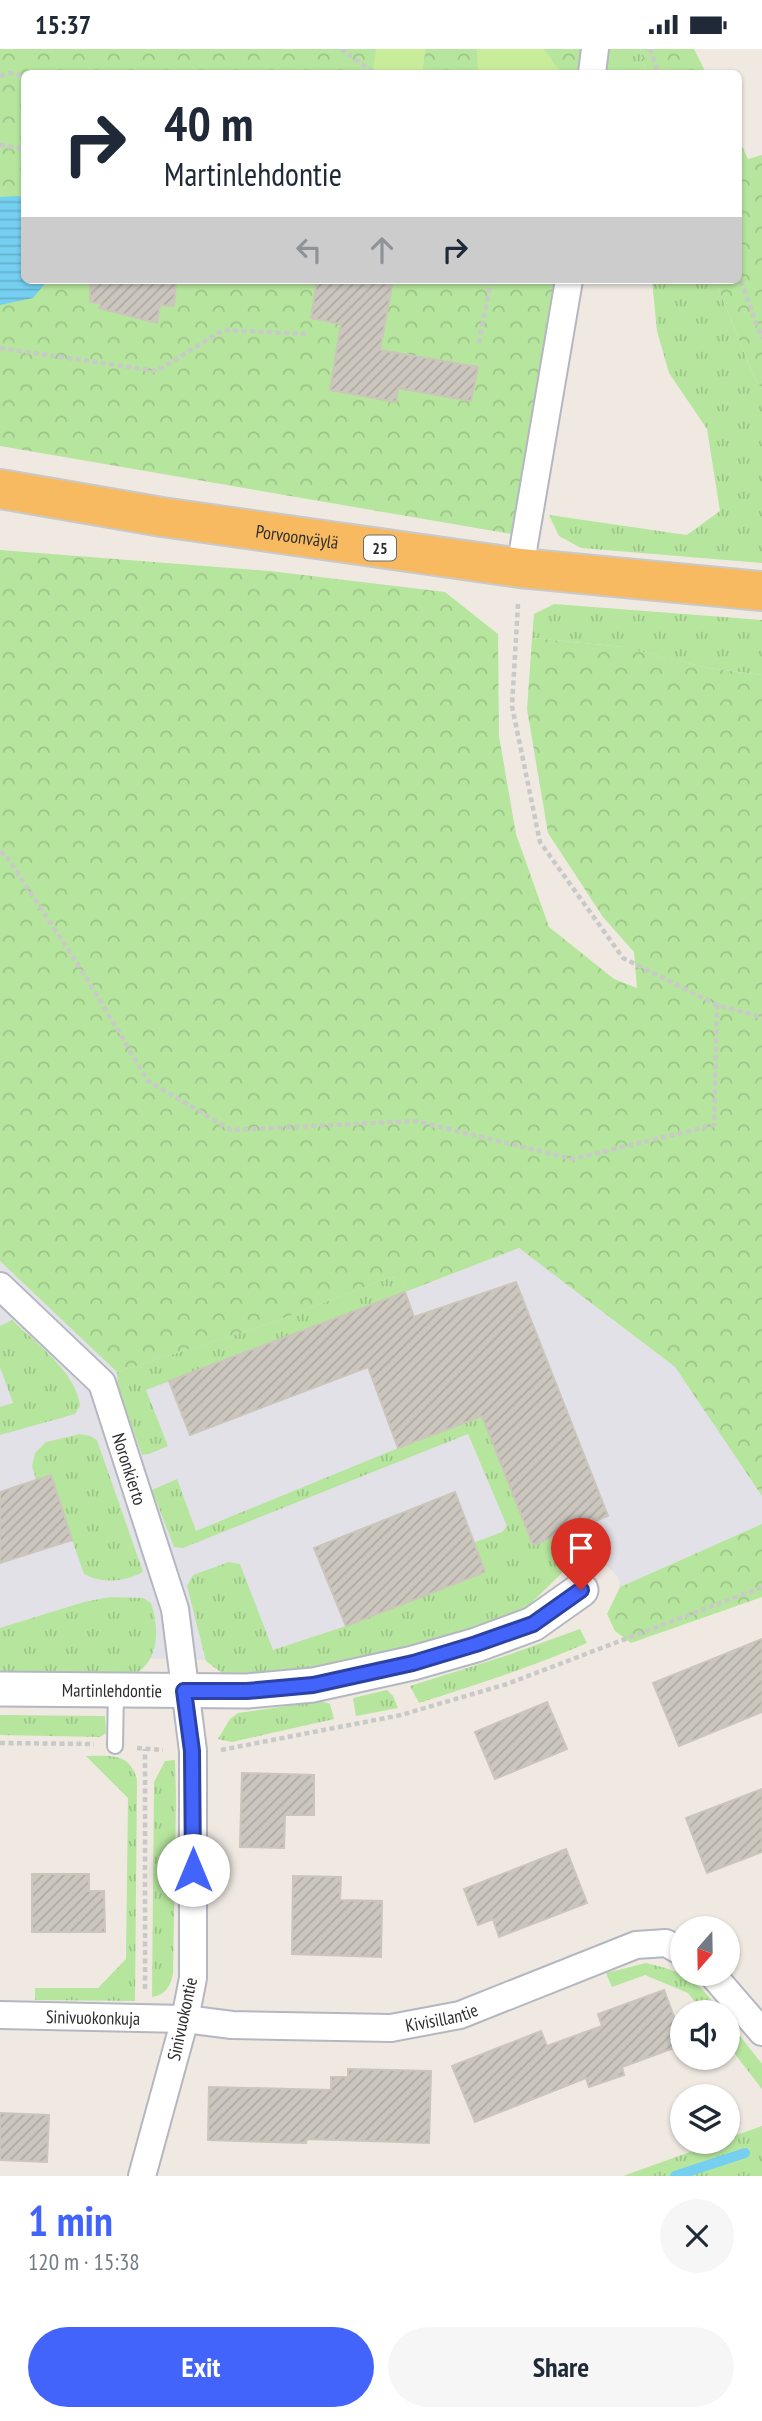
<!DOCTYPE html>
<meta charset="utf-8">
<style>
body{margin:0;font-family:"PT Sans Narrow",sans-serif;background:#f6f6f7;color:#1f2937;height:100vh;display:flex;flex-direction:column;font-size:26px;white-space:nowrap}
*{box-sizing:border-box;margin:0}
p{font-size:23px;color:#747a83}
.icon{flex:none;width:38px;height:38px;fill:none;stroke:currentColor;stroke-width:2;stroke-linecap:round;stroke-linejoin:round}
.map{position:relative;height:2127px;overflow:hidden}
.sheet{display:flex;flex-direction:column;background:#fff;flex:1}
.sheet>*{flex:none}
.guide{position:absolute;left:21px;top:21px;width:721px;height:214px;border-radius:10px;box-shadow:0 2px 5px #0004;background:#fff;color:#1f2937;overflow:hidden}
.needle{width:46px;rotate:200deg}
.buttons{position:absolute;left:670px;top:1867px;display:grid;gap:14px}
.buttons a{display:grid;place-items:center;width:70px;height:70px;border-radius:50%;background:#fff;box-shadow:0 2px 5px #0004;font-size:35px}
.pin{position:absolute;display:grid;place-items:center;width:60px;height:60px;color:#fff;margin:-72px -30px;border-radius:50% 50% 50% 0;rotate:-45deg;box-shadow:0 0 7px #0007}
.pin .icon{rotate:45deg}
.me{position:absolute;width:77px;margin:-38px;rotate:0deg;stroke-linejoin:round;filter:drop-shadow(0 0 5px #0008)}
.turn{display:flex;align-items:center;gap:24px;height:147px;padding:0 28px;font-size:32px}
.turn .icon{width:91px;height:91px;stroke-width:2.5}
.turn b{display:block;font-size:49px;line-height:60px}
.lanes{display:flex;align-items:center;height:66px;padding:0 28px;background:#0003;justify-content:center;gap:35px;direction:ltr}
.lanes .off{opacity:.35}
.round{display:grid;place-items:center;flex:none;width:74px;height:74px;border-radius:37px;background:#f6f6f7}
.headline{display:flex;align-items:center;justify-content:space-between;height:119px;padding:0 28px}
h1{font-size:42px;font-weight:700;line-height:52px;color:#4264fb}
.primary-button{display:flex;gap:14px;margin-top:auto;padding:14px 28px}
.primary-button a{flex:1;height:80px;border-radius:42px;background:#4264fb;color:#fff;font-size:28px;font-weight:700;line-height:80px;text-align:center}
.primary-button a+a{background:#f6f6f7;color:#1f2937}
.status{display:flex;justify-content:space-between;align-items:center;height:49px;padding:0 35px;background:#fff;direction:ltr}
.status svg{height:19px;fill:currentColor}
.map>svg:first-child{display:block}
.industrial{fill:#e3e1e8}
.grass{fill:url(#grass-tufts)}
.forest{fill:url(#forest-crowns)}
.pitch{fill:#c9ec9a}
.water{fill:url(#water-rules)}
.lines{fill:none;stroke-linecap:round;stroke-linejoin:round}
.stream{stroke:#75cff0;stroke-width:10}
.building{fill:url(#building-hatch);stroke:#cbc5ba;stroke-width:2}
.service-casing{stroke:#b4b7c1;stroke-width:18}
.minor-casing{stroke:#b4b7c1;stroke-width:30}
.tertiary-casing{stroke:#b4b7c1;stroke-width:37}
.trunk-casing{stroke:#c9c9c9;stroke-width:42}
.path{stroke:#c9c9c9;stroke-width:4.5;stroke-dasharray:5 3.5;stroke-linecap:butt}
.service{stroke:#fff;stroke-width:14}
.minor{stroke:#fff;stroke-width:26}
.tertiary{stroke:#fff;stroke-width:33}
.trunk{stroke:#f8ba60;stroke-width:38}
.route-casing{stroke:#2b41a3;stroke-width:18}
.route{stroke:#4264fb;stroke-width:12}
.labels{text-anchor:middle;dominant-baseline:central;stroke-width:7;stroke-linejoin:round;paint-order:stroke}
.shield{fill:#fff;stroke:#6d6d6d;stroke-width:2}
.shield-label{font-size:16px;font-weight:bold;fill:#2e2e2e}
.street-label{font-size:18px;fill:#2e2e2e;stroke:#fff}
</style>
<div class="status"><b>15:37</b><svg viewBox="0 0 49 12"><path d="M0 12V9h3v3zM5 12V6h3v6zM10 12V3h3v9zM15 12V0h3v12zM26 1h20v11H26zM47 4h2v5h-2z"/></svg></div>
<div class="map">
<svg width="762" height="2127" viewBox="0 0 762 2127">
<defs>
<pattern id="grass-tufts" width="24" height="20" patternUnits="userSpaceOnUse" patternTransform="scale(1.75)"><rect width="24" height="20" fill="#b6e59e"/><path d="M3 7l-1-3M5 7V3M7 7l1-3M15 17l-1-3M17 17v-4M19 17l1-3" fill="none" stroke="#9dc588"/></pattern>
<pattern id="forest-crowns" width="20" height="18" patternUnits="userSpaceOnUse" patternTransform="scale(1.75)"><rect width="20" height="18" fill="#b6e59e"/><path d="M2 6a3 3 0 1 1 6 0M12 15a3 3 0 1 1 6 0" fill="none" stroke="#9dc588"/></pattern>
<pattern id="water-rules" width="6" height="5" patternUnits="userSpaceOnUse" patternTransform="scale(1.75)"><rect width="6" height="5" fill="#75cff0"/><path d="M0 2.5h6" fill="none" stroke="#66b2ce"/></pattern>
<pattern id="building-hatch" width="6" height="6" patternUnits="userSpaceOnUse" patternTransform="scale(1.75)"><rect width="6" height="6" fill="#cbc7bf"/><path d="M-1 1l2-2M0 6l6-6M5 7l2-2" fill="none" stroke="#afaba4"/></pattern>
</defs>
<rect width="100%" height="100%" fill="#efe9e1"/>
<path class="industrial" d="M 519,1199 L 675,1318 L 762,1447 L 762,1475 L 620,1538 L 618,1528 L 600,1510 L 552,1517 L 252,1612 L 129,1609 L 0,1609 L 0,1212 L 117,1323 L 380,1232 L 405,1243 Z"/>
<g class="grass">
<path d="M 609,0 L 640,0 L 647,24 L 606,24 Z"/>
<path d="M 652,231 L 715,231 L 754,328 L 762,340 L 762,514 L 581,499 L 559,487 L 549,466 L 687,486 L 720,462 L 707,380 L 669,324 L 657,282 Z"/>
<path d="M 554,555 L 762,571 L 762,626 L 708,619 L 623,598 L 532,589 L 534,565 Z"/>
<path d="M 395,1228 L 402,1232 L 405,1243 L 146,1341 L 168,1397 L 149,1405 L 142,1406 L 118,1339 L 117,1323 L 268,1275 L 380,1232 Z"/>
<path d="M 12,1271 C 35,1293 77,1324 80,1357 L 75,1365 L 0,1386 L 0,1358 L 13,1354 L 0,1318 L 0,1277 Z"/>
<path d="M 446,1272 L 532,1496 L 582,1477 L 589,1492 L 574,1519 L 563,1523 L 521,1564 L 459,1585 L 381,1606 L 333,1616 L 277,1623 L 222,1624 L 206,1612 L 187,1537 L 193,1526 L 229,1513 L 240,1515 L 273,1601 L 346,1577 L 484,1523 L 473,1494 L 502,1483 L 507,1477 L 468,1385 L 183,1499 L 174,1498 L 152,1441 L 177,1430 L 196,1482 L 398,1399 Z"/>
<path d="M 80,1385 L 90,1387 L 97,1391 L 143,1523 C 123,1533 103,1535 84,1525 L 72,1491 L 36,1431 L 32,1417 L 35,1404 L 46,1393 Z"/>
<path d="M 110,1548 L 143,1549 L 151,1554 C 159,1578 160,1611 135,1625 L 0,1624 L 0,1579 L 84,1553 Z"/>
<path d="M 580,1580 L 587,1594 C 532,1618 476,1636 419,1654 L 410,1637 L 505,1607 Z"/>
<path d="M 387,1641 L 393,1647 L 398,1659 L 356,1667 L 353,1649 Z"/>
<path d="M 321,1652 L 330,1655 L 334,1670 L 232,1693 L 218,1690 L 230,1670 L 238,1664 Z"/>
<path d="M 0,1666 L 105,1667 L 106,1684 L 100,1688 L 0,1686 Z"/>
<path d="M 86,1707 C 110,1707 130,1703 137,1731 L 135,1952 L 35,1951 L 35,1939 L 98,1939 L 126,1910 L 128,1749 Z"/>
<path d="M 175,1711 L 176,1749 L 173,1925 C 170,1938 165,1946 152,1948 L 154,1733 L 165,1712 Z"/>
<path d="M 646,1914 C 686,1923 697,1931 721,1963 L 703,1963 L 688,1944 L 645,1926 L 612,1938 L 606,1924 Z"/>
<path d="M 728,1972 L 762,2015 L 762,2040 L 728,1996 Z"/>
<path d="M 762,2077 L 762,2127 L 623,2127 L 718,2093 L 728,2093 L 728,2089 Z"/>
</g>
<g class="forest">
<path d="M 0,0 L 595,0 L 592,24 L 24,24 L 24,231 L 566,231 L 511,485 L 0,397 Z"/>
<path d="M 640,0 L 694,0 L 706,24 L 647,24 Z"/>
<path d="M 739,91 L 748,110 L 762,106 L 762,340 L 754,328 L 715,231 L 738,231 Z"/>
<path d="M 0,501 L 270,522 L 445,543 L 498,585 L 499,687 L 516,785 L 549,878 L 614,930 L 637,939 L 634,903 L 603,868 L 548,784 L 527,660 L 532,589 L 624,598 L 708,619 L 762,626 L 762,1447 L 675,1318 L 519,1199 L 405,1243 L 402,1233 L 395,1228 L 380,1232 L 268,1275 L 117,1323 L 0,1212 Z"/>
<path d="M 762,1475 L 762,1548 L 631,1594 L 615,1582 L 607,1565 L 620,1538 Z"/>
</g>
<g class="pitch">
<path d="M 376,0 L 426,0 L 422,24 L 373,24 Z"/>
<path d="M 477,0 L 544,0 L 559,21 L 558,24 L 478,24 Z"/>
</g>
<path class="water" d="M 18,147 L 24,149 L 24,231 L 48,231 L 33,249 L 0,256 L 0,148 Z"/>
<g class="lines">
<path class="stream" d="M 675,2127 L 745,2104"/>
</g>
<g class="building">
<path d="M 90,231 L 176,231 L 174,257 L 160,256 L 157,274 L 99,259 L 101,254 L 90,253 Z"/>
<path d="M 317,231 L 393,231 L 380,301 L 478,318 L 471,352 L 398,339 L 396,353 L 330,341 L 341,275 L 311,269 Z"/>
<path d="M 516,1233 L 608,1467 L 533,1496 L 482,1367 L 398,1399 L 368,1318 L 190,1386 L 169,1332 L 405,1243 L 414,1268 Z"/>
<path d="M 51,1426 L 72,1491 L 0,1514 L 0,1443 Z"/>
<path d="M 455,1443 L 485,1523 L 346,1577 L 314,1499 Z"/>
<path d="M 762,1590 L 762,1663 L 679,1697 L 653,1634 Z"/>
<path d="M 547,1653 L 567,1700 L 495,1730 L 475,1683 Z"/>
<path d="M 242,1724 L 314,1726 L 314,1766 L 285,1766 L 284,1799 L 240,1798 Z"/>
<path d="M 762,1740 L 762,1803 L 707,1824 L 686,1769 Z"/>
<path d="M 566,1800 L 587,1854 L 499,1888 L 493,1870 L 478,1876 L 464,1840 Z"/>
<path d="M 32,1825 L 89,1825 L 89,1842 L 104,1842 L 105,1883 L 32,1883 Z"/>
<path d="M 293,1827 L 341,1828 L 340,1851 L 382,1852 L 381,1908 L 292,1905 Z"/>
<path d="M 664,1941 L 682,1989 L 682,1996 L 622,2018 L 624,2026 L 589,2038 L 586,2029 L 475,2073 L 452,2017 L 541,1982 L 547,1997 L 602,1977 L 598,1965 Z"/>
<path d="M 348,2020 L 431,2022 L 429,2094 L 307,2090 L 306,2094 L 208,2091 L 209,2038 L 331,2041 L 331,2028 L 348,2028 Z"/>
<path d="M 0,2064 L 49,2066 L 47,2113 L 0,2111 Z"/>
</g>
<g class="lines">
<defs>
<path id="service" d="M 115,1697 L 116,1641"/>
<g id="minor">
<path d="M 592,24 L 595,0"/>
<path d="M 520,519 L 569,231"/>
<path id="s1" d="M 0,1237 L 102,1334 L 175,1560 L 193,1702 L 193,1929 L 185,1970 L 142,2127"/>
<path d="M 712,1925 L 762,1983"/>
<path id="s2" d="M 0,1966 L 185,1970 L 232,1976 L 391,1979 L 460,1966 L 636,1896 L 666,1894 L 682,1903"/>
</g>
<g id="tertiary">
<path id="s3" d="M 0,1640 L 247,1642 L 313,1636 L 413,1614 L 476,1596 L 533,1575 L 581,1541"/>
</g>
<g id="trunk">
<path id="s4" d="M 0,440 L 162,468 L 520,519 L 762,542"/>
</g>
</defs>
<use href="#service" class="service-casing"/>
<use href="#minor" class="minor-casing"/>
<use href="#tertiary" class="tertiary-casing"/>
<use href="#trunk" class="trunk-casing"/>
<g class="path">
<path d="M 341,0 L 374,24"/>
<path d="M 650,0 L 658,24"/>
<path d="M 0,27 L 10,24 L 24,27"/>
<path d="M 0,96 L 24,100"/>
<path d="M 738,224 L 762,290"/>
<path d="M 479,294 L 491,231"/>
<path d="M 0,299 L 157,322 L 223,281 L 308,285"/>
<path d="M 518,555 L 512,657 L 540,793 L 623,909 L 717,956 L 762,968"/>
<path d="M 0,803 L 5,805 L 86,928 L 148,1032 L 231,1081 L 415,1072 L 573,1110 L 714,1076 L 717,956"/>
<path d="M 0,1694 L 94,1695"/>
<path d="M 137,1699 L 163,1701"/>
<path d="M 221,1701 L 401,1666 L 507,1635 L 762,1538"/>
<path d="M 145,1940 L 145,1700"/>
</g>
<use href="#service" class="service"/>
<use href="#minor" class="minor"/>
<use href="#tertiary" class="tertiary"/>
<use href="#trunk" class="trunk"/>
</g>
<g class="lines">
<defs>
<path id="route" d="M 193,1821 L 192,1702 L 184,1642 L 247,1642 L 313,1636 L 413,1614 L 476,1595 L 533,1575 L 581,1541"/>
</defs>
<use href="#route" class="route-casing"/>
<use href="#route" class="route"/>
</g>
<g class="labels">
<rect class="shield" x="364" y="486.5" width="32" height="25" rx="5"/>
<g class="shield-label">
<text x="380" y="499">25</text>
</g>
<g class="street-label">
<text stroke="none"><textPath href="#s4" startOffset="301">Porvoonväylä</textPath></text>
<text stroke="none"><textPath href="#s1" startOffset="231">Noronkierto</textPath></text>
<text stroke="none"><textPath href="#s3" startOffset="112">Martinlehdontie</textPath></text>
<text stroke="none"><textPath href="#s2" startOffset="443">Kivisillantie</textPath></text>
<text stroke="none"><textPath href="#s2" startOffset="93">Sinivuokonkuja</textPath></text>
<text transform="translate(182 1970) rotate(-78)">Sinivuokontie</text>
</g>
</g>
</svg>
<div class="buttons">
<a><svg class="needle" viewBox="-14 -14 28 28"><path d="M0-13l5 13h-10z" fill="#e53935"/><path d="M0 13l5-13h-10z" fill="#747a83"/></svg></a>
<a><svg class="icon" aria-label="sound" viewBox="0 0 24 24"><path d="M4 9h4l5-4v14l-5-4H4zM17 9q2 3 0 6"/></svg></a>
<a><svg class="icon" aria-label="layers" viewBox="0 0 24 24"><path d="M12 4l9 5-9 5-9-5zM3 14l9 5 9-5"/></svg></a>
</div>
<div class="pin" style="left:581px;top:1541px;background:#d93025"><svg class="icon" aria-label="arrive" viewBox="0 0 24 24"><path d="M6 21V4h12l-3 4 3 4H6"/></svg></div>
<svg class="me" style="left:193px;top:1821px" viewBox="-20 -20 40 40"><circle r="19" fill="#fff"/><path d="M0-13L10 11 0 6-10 11z" fill="#4264fb"/></svg>
<div class="guide">
<div class="turn"><svg class="icon" aria-label="right" viewBox="0 0 24 24"><path d="M7 20v-9h11M14 6l5 5-5 5"/></svg><div><b>40 m</b>Martinlehdontie</div></div>
<div class="lanes"><svg class="icon off" aria-label="left" viewBox="0 0 24 24"><path d="M17 20v-9H6M10 6l-5 5 5 5"/></svg><svg class="icon off" aria-label="ahead" viewBox="0 0 24 24"><path d="M12 20V5M6 11l6-6 6 6"/></svg><svg class="icon" aria-label="right" viewBox="0 0 24 24"><path d="M7 20v-9h11M14 6l5 5-5 5"/></svg></div>
</div>
</div>
<section class="sheet">
<div class="headline"><div><h1>1 min</h1><p>120 m · 15:38</p></div><a class="round"><svg class="icon" aria-label="close" viewBox="0 0 24 24"><path d="M6 6l12 12M18 6L6 18"/></svg></a></div>
<div class="primary-button"><a>Exit</a><a>Share</a></div>
</section>
